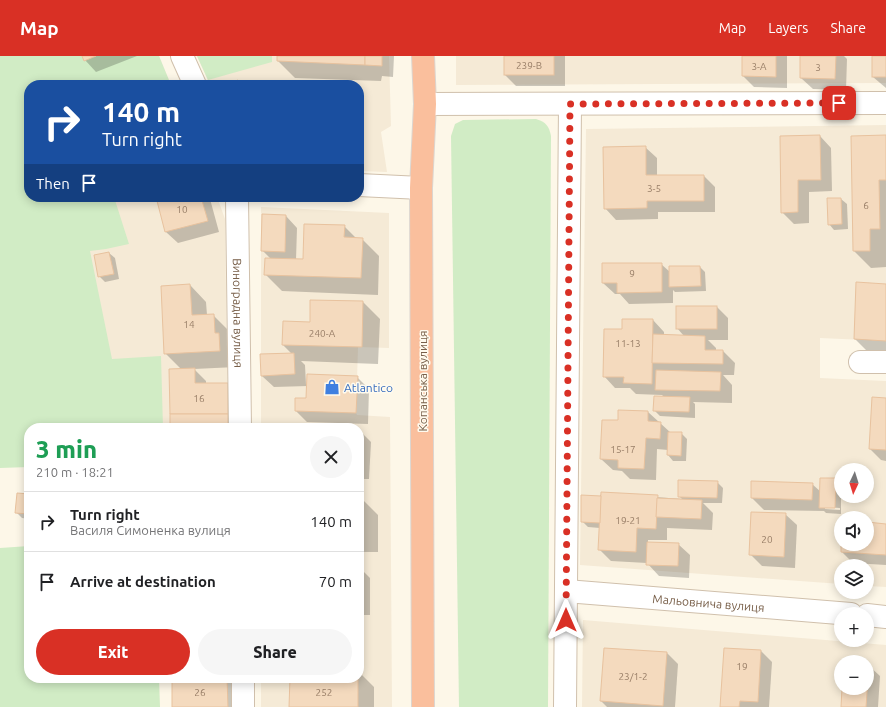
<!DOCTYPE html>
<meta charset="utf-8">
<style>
body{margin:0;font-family:Ubuntu,sans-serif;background:#f6f6f6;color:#202124;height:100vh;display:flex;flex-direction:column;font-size:15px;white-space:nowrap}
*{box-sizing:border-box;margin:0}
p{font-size:13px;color:#757577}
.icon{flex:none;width:22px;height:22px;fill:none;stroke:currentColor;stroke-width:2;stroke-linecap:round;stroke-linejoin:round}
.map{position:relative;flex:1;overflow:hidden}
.panel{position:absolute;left:24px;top:367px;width:340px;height:260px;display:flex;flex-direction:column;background:#fff;border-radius:16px;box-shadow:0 2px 10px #0003}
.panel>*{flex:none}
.guide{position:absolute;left:24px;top:24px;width:340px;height:122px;border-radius:16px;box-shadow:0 2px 10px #0003;background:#1a4fa0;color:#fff;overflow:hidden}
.needle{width:26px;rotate:184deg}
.fabs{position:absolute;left:834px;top:407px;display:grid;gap:8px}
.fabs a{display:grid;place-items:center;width:40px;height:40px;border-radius:50%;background:#fff;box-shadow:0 2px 10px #0003;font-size:20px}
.pin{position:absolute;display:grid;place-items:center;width:34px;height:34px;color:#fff;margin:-17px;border-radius:8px;box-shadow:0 2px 6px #0006}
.me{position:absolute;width:44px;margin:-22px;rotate:0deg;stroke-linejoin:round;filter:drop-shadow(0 0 3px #0008)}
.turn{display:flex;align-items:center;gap:14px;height:84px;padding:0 12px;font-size:18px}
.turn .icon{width:52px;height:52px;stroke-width:2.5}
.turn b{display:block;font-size:28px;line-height:34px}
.then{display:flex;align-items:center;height:38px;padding:0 12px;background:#0003;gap:8px;font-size:15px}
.round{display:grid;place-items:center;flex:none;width:42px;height:42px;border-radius:21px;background:#f6f6f6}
.headline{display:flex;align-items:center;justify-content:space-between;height:68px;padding:0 12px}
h1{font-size:24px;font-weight:800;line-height:30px;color:#1e9e55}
.action{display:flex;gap:8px;margin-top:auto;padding:8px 12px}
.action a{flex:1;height:46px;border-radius:24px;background:#d93025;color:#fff;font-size:16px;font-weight:800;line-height:46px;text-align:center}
.action a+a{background:#f6f6f6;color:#202124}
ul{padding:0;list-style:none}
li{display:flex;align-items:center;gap:12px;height:60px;padding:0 12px;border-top:1px solid #e0e0e0}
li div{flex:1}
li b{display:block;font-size:15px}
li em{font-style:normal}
header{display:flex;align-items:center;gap:24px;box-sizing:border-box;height:56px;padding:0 20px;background:#d93025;color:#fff}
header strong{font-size:19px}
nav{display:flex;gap:22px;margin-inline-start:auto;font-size:14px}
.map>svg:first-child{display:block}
.residential{fill:#f5ead6;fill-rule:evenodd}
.green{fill:#d1ecc5}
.shadow{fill:#0003;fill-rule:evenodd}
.building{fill:#f4dabe;stroke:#e8c29e}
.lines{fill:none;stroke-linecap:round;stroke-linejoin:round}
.street-casing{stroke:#d0c0ac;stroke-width:24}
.highway-casing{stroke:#dcd6d0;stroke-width:24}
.street{stroke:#fff;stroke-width:22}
.highway{stroke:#fabf9d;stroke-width:22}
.route{stroke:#d93025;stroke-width:7;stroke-dasharray:0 12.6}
.labels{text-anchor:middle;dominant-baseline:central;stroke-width:3;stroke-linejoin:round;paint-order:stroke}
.number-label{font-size:10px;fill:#987e67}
.street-label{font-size:12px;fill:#79604a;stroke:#fffbef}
.shop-label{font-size:12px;fill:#366cbe;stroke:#fffbef;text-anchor:start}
</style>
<header>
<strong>Map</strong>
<nav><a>Map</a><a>Layers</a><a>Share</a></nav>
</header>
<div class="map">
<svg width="886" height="651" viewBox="0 0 886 651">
<rect width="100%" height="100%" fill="#fdf7e8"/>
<g class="residential">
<path d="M 0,0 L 159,0 L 171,29 L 29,29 L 29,141 L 217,141 L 225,163 L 228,372 L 29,372 Z"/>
<path d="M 197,0 L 389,0 L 391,70 L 381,76 L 387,116 L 359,115 L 359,29 L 210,29 Z"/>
<path d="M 456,0 L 886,0 L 886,27 L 456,29 Z"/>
<path d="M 886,69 L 886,285 L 820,282 L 820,322 L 886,325 L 886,531 L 867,530 L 867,510 L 841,510 L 841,528 L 580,509 L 586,73 ZM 841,414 L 867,414 L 867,440 L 841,440 ZM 841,462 L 867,462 L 867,488 L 841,488 Z"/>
<path d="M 261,151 L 389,157 L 389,292 L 358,291 L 356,357 L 357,359 L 390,361 L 392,651 L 261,651 L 261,622 L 359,622 L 359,372 L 261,372 Z"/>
<path d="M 583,564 L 886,589 L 886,651 L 582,651 ZM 841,606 L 867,606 L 867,632 L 841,632 Z"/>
</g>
<g class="green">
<path d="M 0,0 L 82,0 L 84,5 L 96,0 L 159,0 L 171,29 L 29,29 L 29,141 L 114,141 L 129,188 L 106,193 L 90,195 L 112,303 L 161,300 L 163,372 L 29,372 L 29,411 L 0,412 Z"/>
<path d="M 197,0 L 272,0 L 272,6 L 208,24 Z"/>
<path d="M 536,63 C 546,66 549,70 551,80 L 548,651 L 459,651 L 451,80 L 455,68 L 463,64 Z"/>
<path d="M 29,490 L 29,622 L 159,622 L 160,651 L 0,651 L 0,492 Z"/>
</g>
<g class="shadow">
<path d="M 83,0 L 137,0 L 96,16 L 85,4 Z"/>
<path d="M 278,0 L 394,0 L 393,21 L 382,20 L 381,25 L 295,22 L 278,5 Z"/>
<path d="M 505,0 L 565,0 L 565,30 L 516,30 L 504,18 Z"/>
<path d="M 743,0 L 787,0 L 787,32 L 754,31 L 743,20 Z"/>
<path d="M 801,0 L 844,0 L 847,3 L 846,34 L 813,33 L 801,22 Z"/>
<path d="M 873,0 L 886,0 L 886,32 L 873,21 Z"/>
<path d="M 820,80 L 831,92 L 832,135 L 809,136 L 809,167 L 794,168 L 782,156 L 781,81 Z"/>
<path d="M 886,80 L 886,211 L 871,212 L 854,195 Z"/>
<path d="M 645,91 L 657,102 L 657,120 L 704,120 L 715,131 L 715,156 L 658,156 L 658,163 L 616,164 L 605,152 Z"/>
<path d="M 157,141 L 208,141 L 210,143 L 219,176 L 178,187 L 166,176 Z"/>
<path d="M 841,143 L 847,148 L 848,173 L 834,174 L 829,168 Z"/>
<path d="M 286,160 L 297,172 L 296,204 L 304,204 L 344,170 L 357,183 L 362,183 L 379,200 L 378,239 L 282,235 L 265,218 L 271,203 L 262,194 Z"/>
<path d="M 109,197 L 115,202 L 119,223 L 105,226 L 99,220 Z"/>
<path d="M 661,208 L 670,216 L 700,211 L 705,216 L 706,235 L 675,236 L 673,234 L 673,247 L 629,248 L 620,238 L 615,238 L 603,227 Z"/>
<path d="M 190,229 L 206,246 L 207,259 L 213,259 L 230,276 L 236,311 L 194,313 L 206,325 L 206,328 L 227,328 L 239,339 L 241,372 L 171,372 L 181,313 L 165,297 Z"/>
<path d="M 886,229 L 886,295 L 866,294 L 855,283 Z"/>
<path d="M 363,246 L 380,263 L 378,308 L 301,305 L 305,309 L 306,329 L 357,321 L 369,333 L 368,368 L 307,366 L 296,355 L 307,343 L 308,330 L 274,331 L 262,320 L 292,298 L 283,289 L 311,267 Z"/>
<path d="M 717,251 L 728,262 L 728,284 L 708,284 L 716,292 L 716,295 L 723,295 L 735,307 L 734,319 L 723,319 L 732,329 L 732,347 L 693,346 L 695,348 L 695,362 L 660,360 L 654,354 L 664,341 L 662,339 L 636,338 L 630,332 L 615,332 L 604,320 L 623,274 L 653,264 L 664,276 L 664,280 L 684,280 L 677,272 Z"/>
<path d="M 886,343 L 886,405 L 881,404 L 870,393 Z"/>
<path d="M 648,356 L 671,377 L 681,377 L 687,383 L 686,405 L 673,405 L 668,399 L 668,394 L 657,393 L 656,424 L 630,423 L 622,415 L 613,414 L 601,403 L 618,365 Z"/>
<path d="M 359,374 L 371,386 L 369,423 L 359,423 Z"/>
<path d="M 836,423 L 841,428 L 841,458 L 826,457 L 824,455 L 764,454 L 752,442 L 752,426 L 812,428 L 821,436 ZM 825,451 L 840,452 L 840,454 L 825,453 Z"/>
<path d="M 717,426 L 723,432 L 722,447 L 703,447 L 713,457 L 712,474 L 667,472 L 667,484 L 648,484 L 648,487 L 678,488 L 690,499 L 689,522 L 659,520 L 647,507 L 611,505 L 599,493 L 600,472 L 588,471 L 582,465 L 602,437 L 682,443 L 679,440 Z"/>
<path d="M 29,439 L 29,463 L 22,462 L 16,456 Z"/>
<path d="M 359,442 L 361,442 L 378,459 L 378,496 L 359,496 Z"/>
<path d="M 785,458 L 797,469 L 795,512 L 762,510 L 750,498 Z"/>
<path d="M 867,467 L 886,469 L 886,509 L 853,507 L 842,496 L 842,488 L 867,488 Z"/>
<path d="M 359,511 L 370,522 L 370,559 L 359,559 Z"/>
<path d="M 725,593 L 761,595 L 772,606 L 769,651 L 721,651 Z"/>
<path d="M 667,597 L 678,608 L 675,651 L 607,651 L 601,645 Z"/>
<path d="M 867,608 L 880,620 L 878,651 L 842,651 L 843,632 L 867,632 Z"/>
<path d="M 359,616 L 374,631 L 374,651 L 290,651 L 291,622 L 359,622 Z"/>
<path d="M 173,622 L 230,622 L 238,631 L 239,651 L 173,651 Z"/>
</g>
<g class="building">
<path d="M 82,0 L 96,0 L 84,5 Z"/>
<path d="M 277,0 L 365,0 L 365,9 L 277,5 Z"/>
<path d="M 365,0 L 382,0 L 382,10 L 365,9 Z"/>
<rect x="504" y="0" width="50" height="19"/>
<path d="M 742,0 L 776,0 L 776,21 L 742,20 Z"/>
<path d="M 800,0 L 836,0 L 835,23 L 800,22 Z"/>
<rect x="872" y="0" width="14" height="21"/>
<path d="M 238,24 L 240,29 L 226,29 Z"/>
<path d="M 820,79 L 821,124 L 798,124 L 798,156 L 781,157 L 780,80 Z"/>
<path d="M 886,79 L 886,124 L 879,124 L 880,173 L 870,173 L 870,195 L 853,195 L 851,80 Z"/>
<path d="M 646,90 L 646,119 L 704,119 L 704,145 L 647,145 L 647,152 L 604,153 L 603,91 Z"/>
<path d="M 156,141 L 201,141 L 208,165 L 165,176 Z"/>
<path d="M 827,142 L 841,142 L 842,168 L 828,169 Z"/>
<path d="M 262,158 L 286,159 L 285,196 L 261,195 Z"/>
<path d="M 304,168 L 345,169 L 344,181 L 363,182 L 361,222 L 264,219 L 265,202 L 303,203 Z"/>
<path d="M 109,196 L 114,218 L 98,221 L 94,199 Z"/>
<path d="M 602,207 L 662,207 L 662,236 L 617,237 L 617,227 L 602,227 Z"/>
<path d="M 669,210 L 700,210 L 701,230 L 669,231 Z"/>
<path d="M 856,226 L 886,228 L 886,285 L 854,283 Z"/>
<path d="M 190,228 L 192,259 L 214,258 L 215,277 L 219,277 L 220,295 L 164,298 L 161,230 Z"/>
<path d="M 310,244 L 363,245 L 362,291 L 282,289 L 283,265 L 310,266 Z"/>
<rect x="676" y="250" width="41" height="23"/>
<path d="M 622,263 L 653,263 L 652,328 L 623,327 L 624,321 L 603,321 L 604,273 L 622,273 Z"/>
<path d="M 653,278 L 705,280 L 705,294 L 723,294 L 723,308 L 652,307 Z"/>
<path d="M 294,297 L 295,318 L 261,320 L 260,298 Z"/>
<path d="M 195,312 L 195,327 L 228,327 L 228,358 L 170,358 L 169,313 Z"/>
<path d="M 656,314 L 721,316 L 720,335 L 655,334 Z"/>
<path d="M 307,318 L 358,320 L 356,357 L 295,355 L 295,342 L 306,342 Z"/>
<path d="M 654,340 L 690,341 L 689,356 L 653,355 Z"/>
<path d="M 872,341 L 886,342 L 886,394 L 869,393 Z"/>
<path d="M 618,354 L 648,355 L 648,365 L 661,366 L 660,383 L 646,382 L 644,413 L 618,412 L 618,404 L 600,403 L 602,364 L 618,364 Z"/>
<rect x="170" y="358" width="58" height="14"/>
<path d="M 668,376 L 682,376 L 681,400 L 667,399 Z"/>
<path d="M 820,422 L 836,422 L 835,452 L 819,452 Z"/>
<path d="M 678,424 L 718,425 L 717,442 L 678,441 Z"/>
<path d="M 751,425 L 813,427 L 812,444 L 751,442 Z"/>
<path d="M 601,436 L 658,439 L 656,473 L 637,472 L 636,496 L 598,494 Z"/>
<path d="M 17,437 L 29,438 L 29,458 L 15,457 Z"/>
<path d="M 581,439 L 601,440 L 600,467 L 581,466 Z"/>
<rect x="359" y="441" width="3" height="39"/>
<path d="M 657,442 L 702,444 L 701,463 L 656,461 Z"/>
<path d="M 751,456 L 786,457 L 784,501 L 749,499 Z"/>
<path d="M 867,466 L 886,468 L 886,499 L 841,496 L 841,488 L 867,488 Z"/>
<path d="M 647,486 L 679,487 L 678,510 L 646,509 Z"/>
<path d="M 604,592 L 667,596 L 663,650 L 600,645 Z"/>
<path d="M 724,592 L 761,594 L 758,646 L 740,645 L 739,651 L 720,651 Z"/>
<path d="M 867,607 L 869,608 L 866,651 L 841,651 L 842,632 L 867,632 Z"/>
<path d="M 172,622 L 227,622 L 228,651 L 172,651 Z"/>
<path d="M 290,622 L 358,622 L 358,651 L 289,651 Z"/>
</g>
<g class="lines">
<defs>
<g id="street">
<path d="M 182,0 L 195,29"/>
<path d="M 425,48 L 886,47"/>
<path d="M 359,129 L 421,132"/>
<path id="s1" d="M 237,141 L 240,372"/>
<path d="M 860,306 L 886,306"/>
<path id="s2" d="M 566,535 L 851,558"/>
<path d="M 867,559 L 886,561"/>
<path d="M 243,622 L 243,651"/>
<path d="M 565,651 L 570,48"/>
</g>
<path id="highway" d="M 423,651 L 421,132 L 425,48 L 423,0"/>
</defs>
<use href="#street" class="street-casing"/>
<use href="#highway" class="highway-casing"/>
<use href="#street" class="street"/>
<use href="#highway" class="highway"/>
</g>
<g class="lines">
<path class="route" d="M 566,564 L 570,48 L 839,47"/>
</g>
<defs>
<symbol id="shop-bare" viewBox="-9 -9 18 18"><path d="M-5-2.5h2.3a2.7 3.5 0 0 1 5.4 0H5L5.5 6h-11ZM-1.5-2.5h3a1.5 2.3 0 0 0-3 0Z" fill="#3f7fe0" stroke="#fffbef" stroke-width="2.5" paint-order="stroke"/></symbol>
</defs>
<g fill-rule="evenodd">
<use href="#shop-bare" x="321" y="320" width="22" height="22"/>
</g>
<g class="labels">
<g class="number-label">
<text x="529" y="9">239-В</text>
<text x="759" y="10">3-А</text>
<text x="818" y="11">3</text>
<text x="654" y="132">3-5</text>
<text x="866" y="149">6</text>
<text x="182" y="153">10</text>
<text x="632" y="217">9</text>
<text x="189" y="268">14</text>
<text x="322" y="277">240-А</text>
<text x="628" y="287">11-13</text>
<text x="199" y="342">16</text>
<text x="623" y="393">15-17</text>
<text x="628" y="464">19-21</text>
<text x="767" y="483">20</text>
<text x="742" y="610">19</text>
<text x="633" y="620">23/1-2</text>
<text x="200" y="636">26</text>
<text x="324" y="636">252</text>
</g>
<g class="street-label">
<text stroke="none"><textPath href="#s1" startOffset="116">Виноградна вулиця</textPath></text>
<text transform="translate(422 325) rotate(-90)">Копанська вулиця</text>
<text stroke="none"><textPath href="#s2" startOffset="143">Мальовнича вулиця</textPath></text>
</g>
<g class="shop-label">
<text x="344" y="331">Atlantico</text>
</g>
</g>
</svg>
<div class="fabs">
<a><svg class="needle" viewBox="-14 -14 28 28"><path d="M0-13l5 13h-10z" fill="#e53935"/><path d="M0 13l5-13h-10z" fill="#757577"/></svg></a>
<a><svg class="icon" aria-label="sound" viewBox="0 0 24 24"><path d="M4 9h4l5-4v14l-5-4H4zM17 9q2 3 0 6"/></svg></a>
<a><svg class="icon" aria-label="layers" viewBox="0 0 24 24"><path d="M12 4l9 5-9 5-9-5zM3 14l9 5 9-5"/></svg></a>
<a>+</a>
<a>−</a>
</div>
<div class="pin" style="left:839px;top:47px;background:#d93025"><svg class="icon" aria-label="arrive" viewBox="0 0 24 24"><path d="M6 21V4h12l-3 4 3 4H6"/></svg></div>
<svg class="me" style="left:566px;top:564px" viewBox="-20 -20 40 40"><path d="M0-17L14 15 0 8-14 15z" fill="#d93025" stroke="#fff" stroke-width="4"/></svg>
<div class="guide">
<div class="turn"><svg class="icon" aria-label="right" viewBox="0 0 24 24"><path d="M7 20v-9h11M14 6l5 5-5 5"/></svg><div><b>140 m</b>Turn right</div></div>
<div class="then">Then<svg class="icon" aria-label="arrive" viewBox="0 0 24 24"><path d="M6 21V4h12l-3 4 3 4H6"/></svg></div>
</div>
<section class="panel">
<div class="headline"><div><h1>3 min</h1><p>210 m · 18:21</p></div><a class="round"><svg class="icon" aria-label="close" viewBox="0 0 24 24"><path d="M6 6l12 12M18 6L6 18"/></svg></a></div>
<ul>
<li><svg class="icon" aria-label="right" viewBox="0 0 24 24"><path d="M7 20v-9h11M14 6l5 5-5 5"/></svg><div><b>Turn right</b><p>Василя Симоненка вулиця</p></div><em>140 m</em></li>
<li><svg class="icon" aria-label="arrive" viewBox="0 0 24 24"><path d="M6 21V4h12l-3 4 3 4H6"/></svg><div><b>Arrive at destination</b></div><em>70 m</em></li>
</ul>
<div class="action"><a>Exit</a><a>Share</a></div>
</section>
</div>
